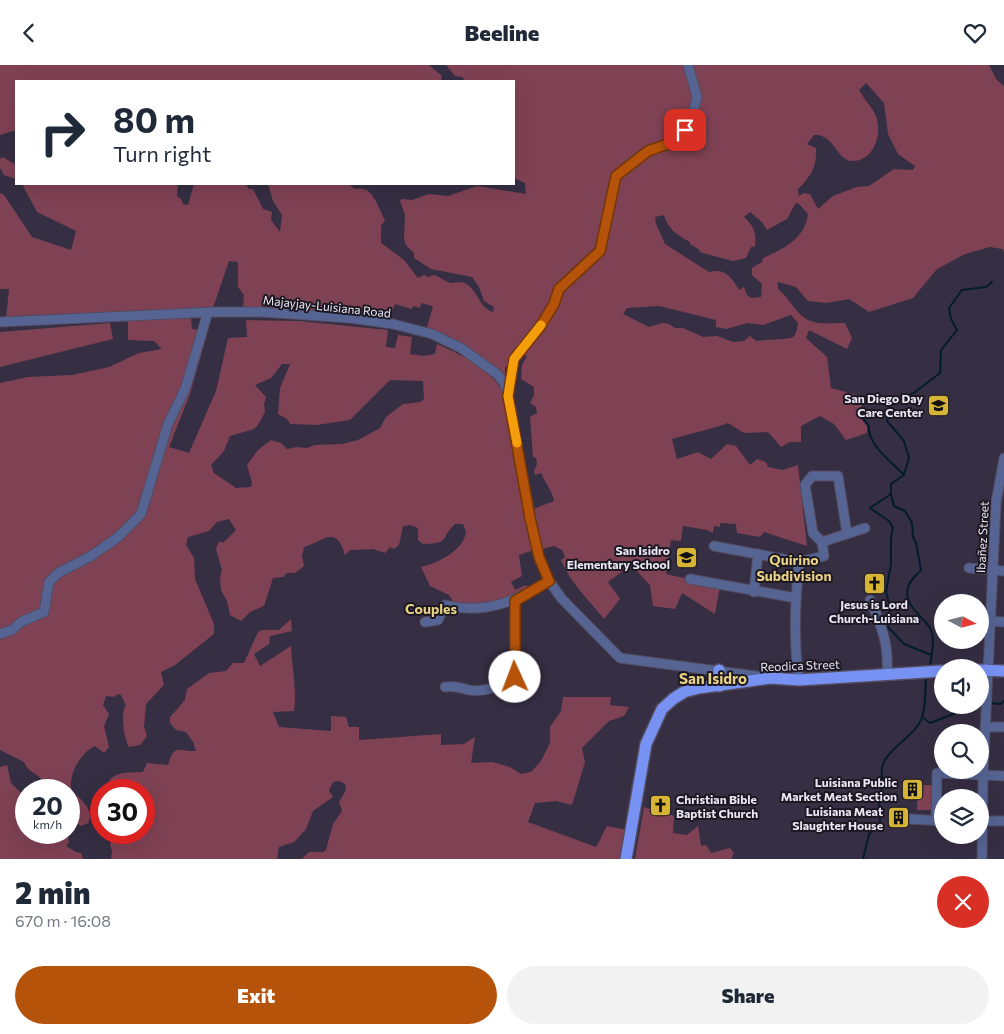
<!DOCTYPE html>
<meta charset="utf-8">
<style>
body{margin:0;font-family:Commissioner,sans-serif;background:#f2f2f3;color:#1f2937;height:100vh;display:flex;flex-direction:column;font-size:19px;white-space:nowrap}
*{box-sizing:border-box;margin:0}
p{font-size:16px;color:#747a83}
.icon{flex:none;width:28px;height:28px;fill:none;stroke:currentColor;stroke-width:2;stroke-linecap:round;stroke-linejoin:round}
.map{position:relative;height:794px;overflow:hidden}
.drawer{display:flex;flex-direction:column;background:#fff;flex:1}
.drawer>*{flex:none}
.top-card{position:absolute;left:15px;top:15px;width:500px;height:105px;border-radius:0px;box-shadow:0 5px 20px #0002;background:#fff;color:#1f2937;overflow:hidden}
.needle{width:32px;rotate:97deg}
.fabs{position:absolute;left:934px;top:529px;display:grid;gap:10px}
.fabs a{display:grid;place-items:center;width:55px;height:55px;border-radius:50%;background:#fff;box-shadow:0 5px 20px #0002;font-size:25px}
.speed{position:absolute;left:15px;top:714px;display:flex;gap:10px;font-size:25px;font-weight:700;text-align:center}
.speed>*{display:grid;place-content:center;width:65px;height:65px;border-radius:50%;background:#fff;box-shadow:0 5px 20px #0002;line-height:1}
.speed small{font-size:12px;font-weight:400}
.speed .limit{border:8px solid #d22;background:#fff;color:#111}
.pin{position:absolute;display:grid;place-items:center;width:42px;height:42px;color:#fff;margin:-21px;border-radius:10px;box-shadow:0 2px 8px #0006}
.me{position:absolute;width:55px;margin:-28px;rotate:358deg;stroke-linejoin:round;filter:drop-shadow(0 0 4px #0008)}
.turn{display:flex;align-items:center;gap:18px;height:105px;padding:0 15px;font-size:22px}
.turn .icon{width:65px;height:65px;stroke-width:2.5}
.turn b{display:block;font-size:35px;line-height:42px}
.round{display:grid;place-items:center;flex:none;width:52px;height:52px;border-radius:26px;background:#f2f2f3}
.overview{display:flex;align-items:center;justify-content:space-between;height:85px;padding:0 15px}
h1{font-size:30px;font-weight:800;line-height:38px}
.cta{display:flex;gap:10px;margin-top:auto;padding:10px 15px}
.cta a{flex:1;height:58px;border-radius:30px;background:#b45309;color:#fff;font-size:20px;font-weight:800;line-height:58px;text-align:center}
.cta a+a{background:#f2f2f3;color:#1f2937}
header{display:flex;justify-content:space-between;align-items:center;height:65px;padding:0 15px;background:#fff;font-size:22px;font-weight:800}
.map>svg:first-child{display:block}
.green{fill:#7f4254;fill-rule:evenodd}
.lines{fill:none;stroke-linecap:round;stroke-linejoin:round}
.stream{stroke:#031c2c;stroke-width:2}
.minor-casing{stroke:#534b5f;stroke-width:11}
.major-casing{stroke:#534b5f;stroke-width:14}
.minor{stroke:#556493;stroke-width:9}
.major{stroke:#7792f3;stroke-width:11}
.route-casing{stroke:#753606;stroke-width:12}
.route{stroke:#b45309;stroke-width:9}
.slow{stroke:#f59e0b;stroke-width:9}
.labels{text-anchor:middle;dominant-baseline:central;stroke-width:4;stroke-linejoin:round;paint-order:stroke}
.street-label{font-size:12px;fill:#ebe6f4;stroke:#1c1822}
.poi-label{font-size:12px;font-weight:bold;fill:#ebe6f4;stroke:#1c1822;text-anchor:end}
.neighbourhood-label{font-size:14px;font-weight:bold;fill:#e8d084;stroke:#1c1822}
.quarter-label{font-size:15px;font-weight:bold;fill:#e8d084;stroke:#1c1822}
</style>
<header><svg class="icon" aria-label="back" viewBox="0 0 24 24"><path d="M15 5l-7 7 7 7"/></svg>Beeline<svg class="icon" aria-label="heart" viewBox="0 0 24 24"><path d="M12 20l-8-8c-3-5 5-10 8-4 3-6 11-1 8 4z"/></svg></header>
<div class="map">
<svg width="1004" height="794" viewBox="0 0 1004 794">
<rect width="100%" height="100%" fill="#362e43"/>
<g class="green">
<path d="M 0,0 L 429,0 L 442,11 L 441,16 L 16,16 L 16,65 L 0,70 Z"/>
<path d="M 446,0 L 989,0 L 996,14 L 1004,21 L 1004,187 L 1002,184 L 990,182 L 965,189 L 937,204 L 913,233 L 869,247 L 849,234 L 827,238 L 808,236 L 796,222 L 778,217 L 778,224 C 788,232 793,243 802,251 C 813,261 831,258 845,258 L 852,273 L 847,284 L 809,265 L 806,273 L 827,292 L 831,323 L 860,331 L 862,343 L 861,354 L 867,361 L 867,368 L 846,375 L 834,359 L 820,351 L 801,361 L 801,377 L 790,377 L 781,382 L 768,367 L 744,368 L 728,358 C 710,365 691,368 672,374 L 677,394 L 698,387 L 711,394 L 727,379 L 736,381 L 750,400 L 757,394 L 766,397 L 768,402 L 783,405 L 798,400 L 807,481 L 764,467 L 760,472 L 737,468 L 736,459 L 720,458 L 720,462 L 714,461 L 713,468 L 707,465 L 683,461 L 681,476 L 671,475 L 666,509 L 720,521 L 715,549 L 682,528 L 675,544 L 653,541 L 650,520 L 631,500 L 608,517 L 620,534 L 604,554 C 588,534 571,519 561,495 L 565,492 L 562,485 L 554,481 L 539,485 L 531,445 L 554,436 C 552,425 545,418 541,408 L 535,410 L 534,406 L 537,399 L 536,393 L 533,392 L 530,352 L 537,348 L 536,342 L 530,338 L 534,330 L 534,322 L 521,314 L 522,300 L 527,291 L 516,288 L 510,301 L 505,302 L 505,316 L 496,306 L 426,266 L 433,241 L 421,238 L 420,243 L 413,241 L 412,244 L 395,239 L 389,255 L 350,248 L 243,245 L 244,230 L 238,222 L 238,197 L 229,196 L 212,246 L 6,254 L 9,224 L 0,224 L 0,128 L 4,130 L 32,172 L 71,185 L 76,166 L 37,147 L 22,119 L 178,119 L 177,131 L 181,134 L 183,139 L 188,140 L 194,119 L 245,119 L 249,124 L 253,124 L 263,144 L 272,147 L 271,155 L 280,167 L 282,150 L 273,136 L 268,119 L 348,119 L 355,124 C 358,124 360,123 363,124 C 374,125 380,147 385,155 L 381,161 L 381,178 L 404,195 L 418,213 L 424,210 L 428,212 L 434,210 C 440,211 446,218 452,218 C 459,218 463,215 470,222 C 478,228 480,243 493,247 L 494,242 L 484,236 L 479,222 L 472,212 L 431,204 L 414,193 L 414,188 L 406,180 L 404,174 L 405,150 L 400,136 L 402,134 L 412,135 L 429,129 L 448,131 L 477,121 L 526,129 L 525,118 L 514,113 L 514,16 L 465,16 L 462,12 L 455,11 ZM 866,18 L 884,38 L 888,69 L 898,89 L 915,101 L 913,105 L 894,104 L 869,121 L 857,122 L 833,131 L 818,144 L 810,129 L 804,128 L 799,131 L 798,124 C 811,111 817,102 816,83 L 807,79 L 814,70 C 835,69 836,96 853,96 C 876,95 884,64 874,47 C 870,40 863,33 859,25 ZM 798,138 L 808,149 C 805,174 783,184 763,193 L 762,197 L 752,203 L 752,210 L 762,219 L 761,232 L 751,233 L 747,230 L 744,222 L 739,225 C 731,212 726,203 709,207 L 665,179 L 656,159 L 655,152 L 664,150 C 668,164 677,170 690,177 L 690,179 L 700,185 L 699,187 L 733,196 L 746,193 L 751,182 L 755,181 C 756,169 755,162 744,152 L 750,147 L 762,157 L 767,165 L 787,154 L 795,139 ZM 659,241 L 716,255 L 716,262 L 727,264 L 747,258 L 763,260 L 791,250 L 798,258 C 797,263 797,271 791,273 C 786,274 764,275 756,276 L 750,271 L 744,276 L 733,277 L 717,271 L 703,272 L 683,263 L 675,263 L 669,259 L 662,258 L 649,262 L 623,249 L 627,243 Z"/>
<path d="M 3,92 L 16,100 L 16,114 L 4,110 L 0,103 L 0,94 Z"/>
<path d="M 191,252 L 192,264 L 208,266 L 190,329 L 169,382 L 189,388 L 216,326 L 228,273 L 247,272 L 246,255 L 299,256 L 388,265 L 386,282 L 395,283 L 398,270 L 412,272 L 410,289 L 423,291 L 435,289 L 437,279 C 467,293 493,303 507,335 L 534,485 L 519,490 L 522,511 L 511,517 L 515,525 L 526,520 L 529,526 L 477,541 L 455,539 L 449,530 L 430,521 L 421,502 C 437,499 464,485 466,467 L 463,459 L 455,459 C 439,474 452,478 423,479 L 418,475 L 418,463 L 410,460 L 403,461 L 399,480 L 394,484 L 390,482 L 385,488 L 373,484 L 350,485 L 345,490 C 336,459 324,476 304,482 L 302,491 L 304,501 L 295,508 L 287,508 L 283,512 L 273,513 L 264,541 L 250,547 L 241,556 L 230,550 L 227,536 L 221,525 L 220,512 L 222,505 L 216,484 L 219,476 L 223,478 L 236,465 L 229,454 L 217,457 L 209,466 L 188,472 L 186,480 L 194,493 L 195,514 L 214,559 L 214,569 L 175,600 L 161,607 L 164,620 L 146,639 L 144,662 L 147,671 L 140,680 L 129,682 C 124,674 120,648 126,640 L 121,630 L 118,629 L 114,632 L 106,631 L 103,640 L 109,649 L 104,661 L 109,682 L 104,688 L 95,681 C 79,689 69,709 71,726 C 81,733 95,746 88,758 L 81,761 L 77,758 L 75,749 L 69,741 L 69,725 L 58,725 L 46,716 L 43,717 C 38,707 30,710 24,697 L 0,685 L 0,318 L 28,312 L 72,310 L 109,302 L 139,288 L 162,284 L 154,276 L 128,275 L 128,255 ZM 282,299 L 290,299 L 280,323 L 278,349 L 287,354 L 290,359 L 317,360 L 350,355 L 390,315 L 423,316 L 424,334 L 421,337 L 403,339 L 386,352 L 380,363 L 358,375 L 342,379 L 315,380 L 307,383 L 297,382 L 287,384 L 281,378 L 271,375 L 258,385 L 247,400 L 252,417 L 251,422 L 236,423 L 214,408 L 211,400 L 224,386 L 230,371 L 254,364 L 258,360 L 265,347 L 264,339 L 266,332 L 255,320 L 271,313 Z"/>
<path d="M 110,258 L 113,274 L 0,302 L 0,267 Z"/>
<path d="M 291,554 L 292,566 L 270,571 L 269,579 L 254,589 L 260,601 L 291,581 C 292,603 297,625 294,646 L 273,647 L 279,662 L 331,666 L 331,651 L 346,652 L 349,662 L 359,662 L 359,675 L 441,669 L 441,680 L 464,679 L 475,672 L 471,698 L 492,697 L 510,702 L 521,709 L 531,707 L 541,696 L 550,678 L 550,662 L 561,646 L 563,632 L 611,632 L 610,640 L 629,642 L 624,651 L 609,656 L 582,683 L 585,697 L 572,740 L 556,736 L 535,738 L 528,757 L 596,782 L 607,761 L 632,766 L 627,794 L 302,794 L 309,787 L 323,787 L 326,785 L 333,759 L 342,746 L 339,737 L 346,725 L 345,719 L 339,716 L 333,717 L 329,725 L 333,732 L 313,746 L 306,764 L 294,777 L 279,782 L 277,794 L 111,794 L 112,786 L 110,779 L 115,768 L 144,768 L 144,725 L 109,725 L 107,722 C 110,705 130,708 143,707 L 147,698 L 168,700 C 175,677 179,687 196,686 L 193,677 L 186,667 L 176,665 L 170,658 L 170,652 L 185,635 L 187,624 L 209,608 L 226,606 L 233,598 L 244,598 L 258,567 L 262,565 L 279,565 Z"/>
<path d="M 7,700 L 11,718 L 26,733 L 26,768 L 67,768 L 69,777 L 66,781 L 76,787 L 81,788 L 83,794 L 0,794 L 0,702 Z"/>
<path d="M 918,720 L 933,720 L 932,745 L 917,745 Z"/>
<path d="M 644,742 L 674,751 L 673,768 L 687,770 L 698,761 L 701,781 L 706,780 L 711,788 L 730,783 L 734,788 L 731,794 L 635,794 Z"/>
</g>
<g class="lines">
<g class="stream">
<path d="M 863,349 L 863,353 L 869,361 C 867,380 892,397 904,410 L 891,419 L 891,429 L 870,443 L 889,456 L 893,463 L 891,472 L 891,499 L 886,527 L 890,542 L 888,562 L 904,579 L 931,590"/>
<path d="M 904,409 L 909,393 L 904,376 L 887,356 L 890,341 L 915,327 L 940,308 L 941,285 L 957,265 L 951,254 L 949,243 L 962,225 L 986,222 L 992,217"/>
<path d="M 891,429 L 894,441 L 905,446 L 912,458 L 913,472 L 916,478 L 921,505 C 917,510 911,514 909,520 C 901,539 922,550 930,563 C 936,573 931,591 930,602"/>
<path d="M 990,638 L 1000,639 L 1004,636"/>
<path d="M 922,652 L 930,658 L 956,648"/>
<path d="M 863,794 L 869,769 L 880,760 L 879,731 L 884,717 C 871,688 915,676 922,652 C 926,641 925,625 926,613"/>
</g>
<defs>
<g id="minor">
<path d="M 0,257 L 214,247 L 261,247 L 350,253 L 393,259 L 432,269 L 461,283 L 497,309 L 505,319 L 511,343 L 520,399 L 539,492 L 549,516 L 562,534 L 620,593 L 763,612"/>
<path d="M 508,328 L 514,295 L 540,261 L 554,239 L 559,224 L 600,185 L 616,111 L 648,86 L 679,75 L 691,56 L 697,32 L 688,0"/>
<path d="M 847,469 L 838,411 L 812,411 L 805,420 L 813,468 L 822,477 L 865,463"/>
<path d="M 714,481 L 799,497 L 824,491 L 822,477"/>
<path d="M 799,497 C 795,536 793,576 799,615"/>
<path d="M 969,503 L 1004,506"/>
<path d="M 690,514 L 796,533"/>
<path d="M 754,527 L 758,489"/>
<path d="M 870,535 C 882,561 889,580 887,609"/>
<path d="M 990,556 L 1004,557"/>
<path d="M 425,557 L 438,555 L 445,540 C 486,550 515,536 549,516"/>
<path d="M 0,569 L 12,565 L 21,557 L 44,547 L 49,517 L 58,508 L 91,491 L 118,472 L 141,449 L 168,359 L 185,324 L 208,247"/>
<path d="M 445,622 C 455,620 460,623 469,625 C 483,628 504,620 515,612 L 515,536"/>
<path d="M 985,662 L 1004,662"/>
<path d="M 910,754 L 942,756"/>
<path d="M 936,756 L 937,708 L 1004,711"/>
<path d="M 980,756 L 1004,756"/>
<path d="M 982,794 L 983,711 L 996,438 L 1004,393"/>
</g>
<g id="major">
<path d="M 980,605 L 1004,606"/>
<path d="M 719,621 L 719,605"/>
<path d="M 626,794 L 646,679 L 662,644 L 673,634 L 684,627 L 699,623 L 771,613 L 799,615 L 942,606"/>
</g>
</defs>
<use href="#minor" class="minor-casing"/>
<use href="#major" class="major-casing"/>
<use href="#minor" class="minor"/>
<use href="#major" class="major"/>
</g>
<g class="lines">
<defs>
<path id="route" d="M 515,612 L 515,536 L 549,516 L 539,492 L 530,453 L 508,331 L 514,294 L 540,262 L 554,239 L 559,224 L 600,186 L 616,111 L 648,86 L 679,75 L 685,65"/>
</defs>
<use href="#route" class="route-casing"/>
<use href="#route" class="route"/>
<path class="slow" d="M 517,378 L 508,331 L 514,294 L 541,260"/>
</g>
<defs>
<symbol id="school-square" viewBox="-11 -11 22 22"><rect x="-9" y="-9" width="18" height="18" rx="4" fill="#d7b434" stroke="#1c1822"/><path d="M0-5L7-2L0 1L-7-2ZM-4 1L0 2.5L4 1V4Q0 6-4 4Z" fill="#111"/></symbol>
<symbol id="church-square" viewBox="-11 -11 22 22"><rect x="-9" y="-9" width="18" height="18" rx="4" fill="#d7b434" stroke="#1c1822"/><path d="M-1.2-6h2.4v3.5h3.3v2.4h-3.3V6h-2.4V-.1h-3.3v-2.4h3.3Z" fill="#111"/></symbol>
<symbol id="building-square" viewBox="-11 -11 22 22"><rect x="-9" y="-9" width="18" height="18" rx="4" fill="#d7b434" stroke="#1c1822"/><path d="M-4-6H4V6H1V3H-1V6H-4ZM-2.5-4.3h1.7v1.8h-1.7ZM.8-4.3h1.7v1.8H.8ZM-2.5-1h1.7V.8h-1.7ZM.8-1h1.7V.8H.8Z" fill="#111"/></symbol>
</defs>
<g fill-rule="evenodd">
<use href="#school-square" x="926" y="328" width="25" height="25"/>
<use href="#school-square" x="674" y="480" width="25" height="25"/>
<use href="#church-square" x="862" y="506" width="25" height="25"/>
<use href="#building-square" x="900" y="712" width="25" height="25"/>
<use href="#church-square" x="648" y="728" width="25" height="25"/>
<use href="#building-square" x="886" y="740" width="25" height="25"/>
</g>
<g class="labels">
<g class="street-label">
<text transform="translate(327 241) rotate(6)">Majayjay-Luisiana Road</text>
<text transform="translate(982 472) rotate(-87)">Ibañez Street</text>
<text transform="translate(800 600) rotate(-2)">Reodica Street</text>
</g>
<g class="poi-label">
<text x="923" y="333">San Diego Day<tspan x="923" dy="14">Care Center</tspan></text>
<text x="670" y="485">San Isidro<tspan x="670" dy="14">Elementary School</tspan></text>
<text x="874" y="539" text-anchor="middle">Jesus is Lord<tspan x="874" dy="14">Church-Luisiana</tspan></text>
<text x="897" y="717">Luisiana Public<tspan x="897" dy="14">Market Meat Section</tspan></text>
<text x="676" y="734" text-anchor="start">Christian Bible<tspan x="676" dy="14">Baptist Church</tspan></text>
<text x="883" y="746">Luisiana Meat<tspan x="883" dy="14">Slaughter House</tspan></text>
</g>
<g class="neighbourhood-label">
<text x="794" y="494">Quirino<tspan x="794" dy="16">Subdivision</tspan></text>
<text x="431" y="543">Couples</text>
</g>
<g class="quarter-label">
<text x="713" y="613">San Isidro</text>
</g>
</g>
</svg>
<div class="fabs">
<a><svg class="needle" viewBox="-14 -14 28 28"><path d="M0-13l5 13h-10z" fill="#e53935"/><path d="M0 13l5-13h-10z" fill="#747a83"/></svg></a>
<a><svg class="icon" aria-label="sound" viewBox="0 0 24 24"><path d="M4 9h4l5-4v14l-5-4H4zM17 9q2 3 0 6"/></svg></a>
<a><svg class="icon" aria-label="search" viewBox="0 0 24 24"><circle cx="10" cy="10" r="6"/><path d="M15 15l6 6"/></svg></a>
<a><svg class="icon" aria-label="layers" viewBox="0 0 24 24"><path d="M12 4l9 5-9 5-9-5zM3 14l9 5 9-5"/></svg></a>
</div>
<div class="speed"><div>20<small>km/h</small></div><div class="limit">30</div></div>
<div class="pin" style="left:685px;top:65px;background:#d93025"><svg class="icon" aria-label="arrive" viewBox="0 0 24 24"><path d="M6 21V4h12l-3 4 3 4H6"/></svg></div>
<svg class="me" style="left:515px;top:612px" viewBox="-20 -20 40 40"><circle r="19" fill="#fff"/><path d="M0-13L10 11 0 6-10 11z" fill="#b45309"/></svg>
<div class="top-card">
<div class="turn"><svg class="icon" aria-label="right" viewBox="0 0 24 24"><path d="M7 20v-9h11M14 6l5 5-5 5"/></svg><div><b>80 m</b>Turn right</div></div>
</div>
</div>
<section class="drawer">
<div class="overview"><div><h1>2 min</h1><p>670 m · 16:08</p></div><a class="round" style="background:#d93025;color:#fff"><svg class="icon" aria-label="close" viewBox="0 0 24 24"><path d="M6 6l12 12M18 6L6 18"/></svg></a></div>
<div class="cta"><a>Exit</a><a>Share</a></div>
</section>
